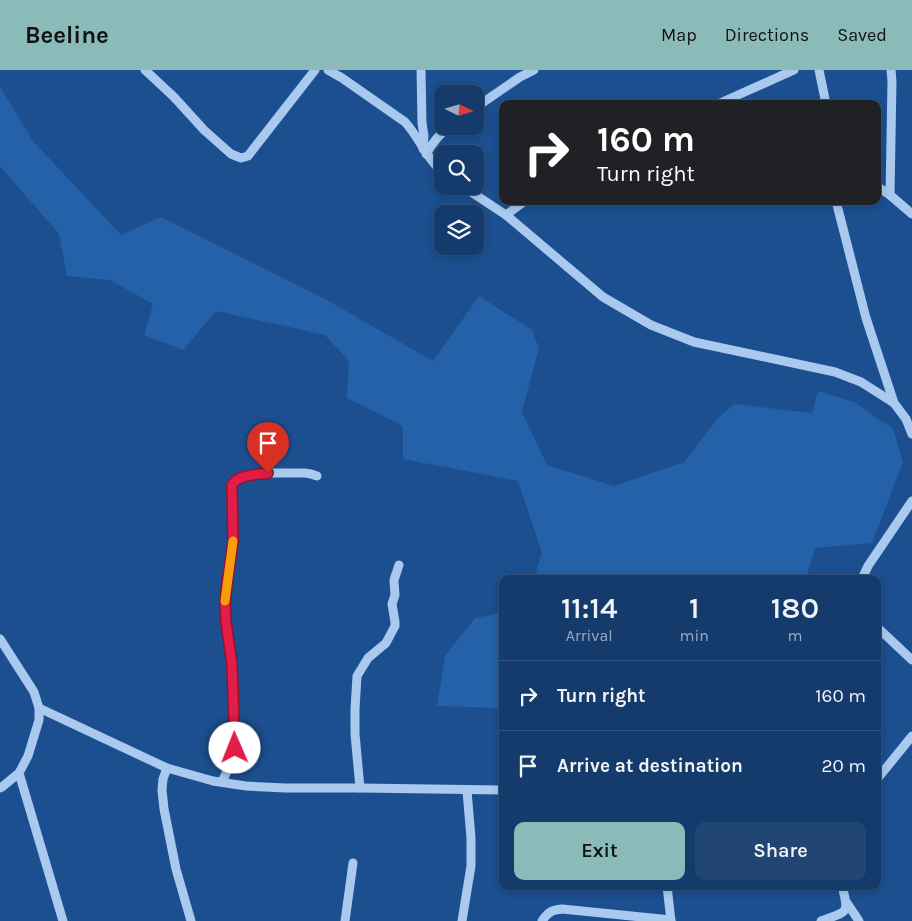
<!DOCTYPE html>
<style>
body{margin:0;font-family:Karla,sans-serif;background:#214673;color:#f1f3f6;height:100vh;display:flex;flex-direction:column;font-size:19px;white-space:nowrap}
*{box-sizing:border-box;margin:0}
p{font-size:16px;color:#9dadc1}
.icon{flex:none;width:28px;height:28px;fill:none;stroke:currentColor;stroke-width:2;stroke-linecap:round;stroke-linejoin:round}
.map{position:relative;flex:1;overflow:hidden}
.side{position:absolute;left:499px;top:505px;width:382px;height:315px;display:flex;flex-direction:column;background:#143b6b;border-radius:10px;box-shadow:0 2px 8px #0003,0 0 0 1px #33557e}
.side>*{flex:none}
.banner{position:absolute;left:499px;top:30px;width:382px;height:105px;border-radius:10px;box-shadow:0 2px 8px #0003,0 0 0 1px #33557e;background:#202124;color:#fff;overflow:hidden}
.needle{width:32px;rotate:95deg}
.fabs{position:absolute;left:434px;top:15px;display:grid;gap:10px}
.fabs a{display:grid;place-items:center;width:50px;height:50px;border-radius:10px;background:#143b6b;box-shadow:0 2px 8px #0003,0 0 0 1px #33557e;font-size:25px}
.pin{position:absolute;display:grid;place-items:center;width:42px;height:42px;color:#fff;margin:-51px -21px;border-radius:50% 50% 50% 0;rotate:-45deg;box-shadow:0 0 5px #0007}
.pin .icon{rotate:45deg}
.me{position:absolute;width:55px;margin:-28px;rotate:359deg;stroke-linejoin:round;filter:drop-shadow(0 0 4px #0008)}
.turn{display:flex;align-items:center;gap:18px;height:105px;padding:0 15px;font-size:22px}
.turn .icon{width:65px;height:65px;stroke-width:2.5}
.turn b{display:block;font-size:35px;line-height:42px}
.eta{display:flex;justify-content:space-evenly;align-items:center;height:85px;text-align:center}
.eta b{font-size:30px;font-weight:600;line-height:35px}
.action{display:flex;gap:10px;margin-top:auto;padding:10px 15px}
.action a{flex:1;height:58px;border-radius:10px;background:#8bbbb9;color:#111;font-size:20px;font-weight:600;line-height:58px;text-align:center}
.action a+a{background:#214673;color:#f1f3f6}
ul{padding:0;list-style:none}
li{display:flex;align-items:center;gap:15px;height:70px;padding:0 15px;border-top:1px solid #33557e}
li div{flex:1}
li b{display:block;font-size:19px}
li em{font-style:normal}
header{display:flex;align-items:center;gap:30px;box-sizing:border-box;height:70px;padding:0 25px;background:#8bbbb9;color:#111}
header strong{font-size:24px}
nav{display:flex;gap:28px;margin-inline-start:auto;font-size:18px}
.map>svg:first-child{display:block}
.green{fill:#2461a8}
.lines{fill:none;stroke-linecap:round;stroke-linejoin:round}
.minor{stroke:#a9c9ee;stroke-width:9}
.route-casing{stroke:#92132f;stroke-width:12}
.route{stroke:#e11d48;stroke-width:9}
.slow{stroke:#f59e0b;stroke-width:9}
</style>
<header>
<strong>Beeline</strong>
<nav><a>Map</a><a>Directions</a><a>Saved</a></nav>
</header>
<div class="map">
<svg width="912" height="851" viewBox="0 0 912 851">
<rect width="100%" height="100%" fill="#1b4f8f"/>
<g class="green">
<path d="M 0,17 L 33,71 L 121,165 L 161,147 L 327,230 L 433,291 L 479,226 L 532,260 L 539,278 L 522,342 L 547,395 L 614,416 L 684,392 L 719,347 L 734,334 L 812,343 L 818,321 L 854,332 L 893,359 L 903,392 L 872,473 L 815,478 L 806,509 L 534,509 L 542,483 L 518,411 L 403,389 L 403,356 L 347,328 L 349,291 L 325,265 L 216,241 L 183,280 L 144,265 L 153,234 L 110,210 L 67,206 L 59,164 L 0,96 Z"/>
<path d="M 502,543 L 502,638 L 437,636 L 445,586 L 475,548 Z"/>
</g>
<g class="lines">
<g class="minor">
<path d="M 145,0 L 174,27 L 204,60 L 231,84 L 241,88 L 248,86 L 251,82 L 315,0"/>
<path d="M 328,0 L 342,8 L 405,52 C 419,67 426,88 442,102"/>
<path d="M 421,0 L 422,53 L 424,66 L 423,79"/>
<path d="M 819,0 L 826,34"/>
<path d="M 718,34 L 794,0"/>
<path d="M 475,38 L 520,7 L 534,0"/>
<path d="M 426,84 C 433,72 439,64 450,56"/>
<path d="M 462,116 L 506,145 L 603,227 L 651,255 L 694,272 L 835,302 L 861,312 L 894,333 L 906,349 L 912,364"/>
<path d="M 878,117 L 890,125 L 912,144"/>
<path d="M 890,125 L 892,11 L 891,0"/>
<path d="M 836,131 L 866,248 L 894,333"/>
<path d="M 506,145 L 525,131"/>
<path d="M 862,509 L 868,496 L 912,431"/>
<path d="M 878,558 L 912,590"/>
<path d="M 0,569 L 34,622 L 39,638 L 39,650 L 28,686 L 19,703 L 2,717 L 0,718"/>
<path d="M 39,638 L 167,698 L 213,711 L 246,716 L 285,718 L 360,718 L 502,720"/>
<path d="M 167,698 L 163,709 L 162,720 L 164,739 L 176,799 L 191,851"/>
<path d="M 19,703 L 63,851"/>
<path d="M 878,708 L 912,666"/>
<path d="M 222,712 L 234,686 L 235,678 L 233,595 L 226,552 L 225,535 L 227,513 L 233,472 L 232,415 L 236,409 L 241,407 L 268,403 L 305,403 L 311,404 L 317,406"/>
<path d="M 360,718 L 355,664 L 355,639 L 357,606 L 368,588 L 386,573 L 395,556 L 395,552 L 392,534 L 395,525 L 394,510 L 399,495"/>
<path d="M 667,816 L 671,851"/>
<path d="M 847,833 L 859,851"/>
<path d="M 345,851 L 353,793"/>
<path d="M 462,851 L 471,796 L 471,768 L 467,721"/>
<path d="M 542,851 C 548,842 552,840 562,839 L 671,850"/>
<path d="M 821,851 C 847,841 850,845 842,816"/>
</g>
</g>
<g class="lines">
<defs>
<path id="route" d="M 235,678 L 232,595 L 226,552 L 225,535 L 227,513 L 233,472 L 232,415 C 238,404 256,405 268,403"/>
</defs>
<use href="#route" class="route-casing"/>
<use href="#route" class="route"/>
<path class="slow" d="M 225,531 L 233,471"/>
</g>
</svg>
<div class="fabs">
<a><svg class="needle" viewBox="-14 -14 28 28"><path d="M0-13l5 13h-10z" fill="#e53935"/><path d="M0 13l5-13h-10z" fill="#9dadc1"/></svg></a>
<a><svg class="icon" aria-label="search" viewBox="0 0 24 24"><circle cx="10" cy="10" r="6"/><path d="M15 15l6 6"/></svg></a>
<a><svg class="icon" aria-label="layers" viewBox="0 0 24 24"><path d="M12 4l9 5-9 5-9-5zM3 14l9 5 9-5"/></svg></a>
</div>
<div class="pin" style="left:268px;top:403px;background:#d93025"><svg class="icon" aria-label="arrive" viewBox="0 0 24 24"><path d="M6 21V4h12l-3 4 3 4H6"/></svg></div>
<svg class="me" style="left:235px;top:678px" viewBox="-20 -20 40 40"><circle r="19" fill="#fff"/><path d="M0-13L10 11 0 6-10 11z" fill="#e11d48"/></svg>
<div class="banner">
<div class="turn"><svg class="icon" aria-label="right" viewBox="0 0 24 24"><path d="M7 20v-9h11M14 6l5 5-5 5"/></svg><div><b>160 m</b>Turn right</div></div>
</div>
<section class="side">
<div class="eta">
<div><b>11:14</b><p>Arrival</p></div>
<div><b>1</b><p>min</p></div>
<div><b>180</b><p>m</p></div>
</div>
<ul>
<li><svg class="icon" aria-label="right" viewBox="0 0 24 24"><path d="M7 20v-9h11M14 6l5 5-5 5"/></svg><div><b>Turn right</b></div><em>160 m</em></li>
<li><svg class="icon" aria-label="arrive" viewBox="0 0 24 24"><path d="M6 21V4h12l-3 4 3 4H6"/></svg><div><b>Arrive at destination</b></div><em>20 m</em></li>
</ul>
<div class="action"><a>Exit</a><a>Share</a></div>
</section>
</div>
